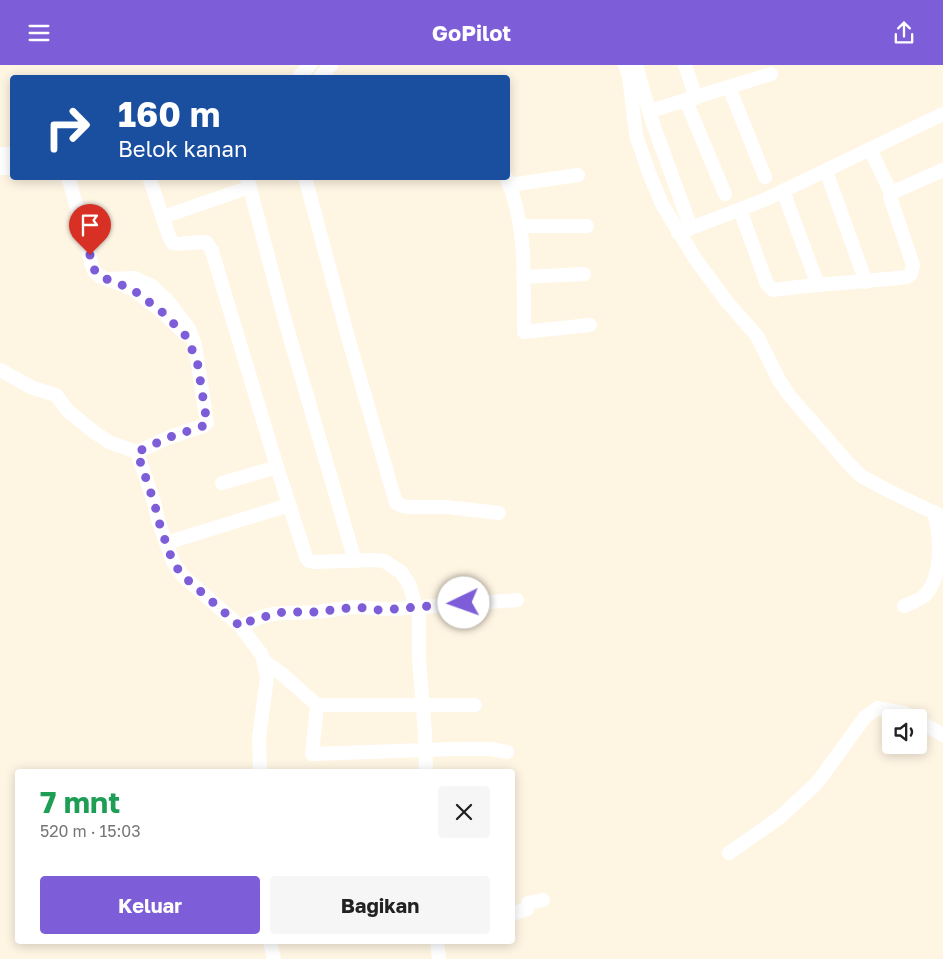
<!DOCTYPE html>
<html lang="id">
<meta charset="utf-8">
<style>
body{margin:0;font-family:"Golos Text",sans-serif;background:#f6f6f6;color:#222;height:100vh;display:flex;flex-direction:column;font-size:19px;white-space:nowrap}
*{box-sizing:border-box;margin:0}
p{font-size:16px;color:#767676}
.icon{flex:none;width:28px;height:28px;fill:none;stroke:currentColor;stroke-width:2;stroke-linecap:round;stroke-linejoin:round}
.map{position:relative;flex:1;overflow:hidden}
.drawer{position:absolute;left:15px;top:704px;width:500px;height:175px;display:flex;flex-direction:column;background:#fff;border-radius:5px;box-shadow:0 2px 12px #0003}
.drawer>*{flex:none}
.top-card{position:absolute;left:10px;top:10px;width:500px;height:105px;border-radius:5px;box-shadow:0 2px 12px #0003;background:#1a4fa0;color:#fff;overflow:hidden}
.controls{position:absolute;left:882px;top:644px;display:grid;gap:10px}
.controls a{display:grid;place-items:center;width:45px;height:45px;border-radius:5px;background:#fff;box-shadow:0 2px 12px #0003;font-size:25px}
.pin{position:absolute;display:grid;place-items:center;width:42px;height:42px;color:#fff;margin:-51px -21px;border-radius:50% 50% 50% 0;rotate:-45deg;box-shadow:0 0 5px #0007}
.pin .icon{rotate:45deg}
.me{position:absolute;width:55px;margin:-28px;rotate:267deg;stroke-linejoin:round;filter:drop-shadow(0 0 4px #0008)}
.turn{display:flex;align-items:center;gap:18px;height:105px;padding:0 25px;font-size:22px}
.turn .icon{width:65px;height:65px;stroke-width:2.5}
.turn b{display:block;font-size:35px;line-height:42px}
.round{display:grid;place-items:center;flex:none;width:52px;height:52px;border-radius:5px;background:#f6f6f6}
.overview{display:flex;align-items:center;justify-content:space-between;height:85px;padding:0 25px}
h1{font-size:30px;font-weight:700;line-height:38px;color:#1e9e55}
.action{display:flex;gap:10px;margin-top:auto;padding:10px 25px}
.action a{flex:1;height:58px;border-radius:5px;background:#7e5dd8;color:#fff;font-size:20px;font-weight:700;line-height:58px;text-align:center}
.action a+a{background:#f6f6f6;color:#222}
header{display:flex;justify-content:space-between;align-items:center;height:65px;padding:0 25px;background:#7e5dd8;color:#fff;font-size:22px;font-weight:700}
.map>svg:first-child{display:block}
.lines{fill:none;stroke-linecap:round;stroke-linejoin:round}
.minor{stroke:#fff;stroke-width:14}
.route{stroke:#7e5dd8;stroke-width:9;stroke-dasharray:0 16.2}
</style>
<header><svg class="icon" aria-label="menu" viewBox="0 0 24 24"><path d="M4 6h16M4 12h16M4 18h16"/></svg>GoPilot<svg class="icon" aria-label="share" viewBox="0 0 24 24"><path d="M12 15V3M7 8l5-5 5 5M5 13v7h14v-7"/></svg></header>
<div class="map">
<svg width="943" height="894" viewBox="0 0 943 894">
<rect width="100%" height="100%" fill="#fff5e3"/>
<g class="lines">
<g class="minor">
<path d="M 625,0 L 629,11 L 636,70 L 649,108 L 662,139 L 696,195 L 728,238 L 757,271 L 779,315 L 789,330 L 849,399 L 861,411 L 887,425 L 943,452"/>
<path d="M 636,0 L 652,56 L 691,163"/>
<path d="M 685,0 L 696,33"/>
<path d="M 299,12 L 310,0"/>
<path d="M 320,12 L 331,0"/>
<path d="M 729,22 L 765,112"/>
<path d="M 686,36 L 725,129"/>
<path d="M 650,46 L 771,9"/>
<path d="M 870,84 L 891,128"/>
<path d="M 0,89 L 12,89"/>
<path d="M 0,103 L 12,103"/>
<path d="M 826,106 L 866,217"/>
<path d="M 68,112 L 88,180 L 91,199 L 94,206 L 99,211 L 132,224 L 161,246 L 185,269"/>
<path d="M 149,112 L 169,171 L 173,178 L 177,179 L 204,177 L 207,178 L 212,186 L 277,402 L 306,492 L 309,496 L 314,497 L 373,495 L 384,496 L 401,507 L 409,519 L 419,551 L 419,594 L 425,668 L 426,706"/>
<path d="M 247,112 L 284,252 L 355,496"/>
<path d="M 305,112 L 349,276 L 396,438 L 403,441 L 409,442 L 447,442 L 499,448"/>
<path d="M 506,112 C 528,161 523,215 524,267 L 590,260"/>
<path d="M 509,120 L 578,110"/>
<path d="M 783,126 L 818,220"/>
<path d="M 740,145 L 767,219 L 773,225 C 817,219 862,217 907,212 L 911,209 L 913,200 L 890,132 L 891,128 L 943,105"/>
<path d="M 163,152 L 250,122"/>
<path d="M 521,161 L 587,161"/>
<path d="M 678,168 L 764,135 L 943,49"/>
<path d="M 523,212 L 584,209"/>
<path d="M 107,214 L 135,213 L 152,221 L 168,236 L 189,264 L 195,280 L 207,358 L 203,361 L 170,372 L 137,387 L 154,437 L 158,455 L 173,497 L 182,510 L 241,562 L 262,590 L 267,612 L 259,673 L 260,706"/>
<path d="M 0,305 L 33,323 L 56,330 L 68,346 L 94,367 L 109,377 L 137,387"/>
<path d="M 222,418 L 277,402"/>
<path d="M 166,478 L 289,440"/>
<path d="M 904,541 C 910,538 917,536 923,532 C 943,514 941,474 934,447"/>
<path d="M 241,562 C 269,544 286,549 316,547 C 329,546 342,543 355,542 C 368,542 381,545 394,544 L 517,535"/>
<path d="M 264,596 L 283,610 L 317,640 L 312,689 L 454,684 L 491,684 L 507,687"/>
<path d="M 317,640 L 475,640"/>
<path d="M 919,656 L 943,670"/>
<path d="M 729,788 L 779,753 L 817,718 L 865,652 L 878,643 L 904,648 L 912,652"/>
<path d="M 512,849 L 527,844 L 528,838 L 543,835"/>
<path d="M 270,876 L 274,894"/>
<path d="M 437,876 L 439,894"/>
</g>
</g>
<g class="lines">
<path class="route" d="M 90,190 L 91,200 L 99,211 L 132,224 L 161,246 L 185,270 L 197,295 L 207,358 L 203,361 L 170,372 L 137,387 L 154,437 L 161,464 L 173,497 L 182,510 L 241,562 L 252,555 L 283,547 L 315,547 L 357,542 L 377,545 L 394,544 L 464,538"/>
</g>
</svg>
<div class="controls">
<a><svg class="icon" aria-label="sound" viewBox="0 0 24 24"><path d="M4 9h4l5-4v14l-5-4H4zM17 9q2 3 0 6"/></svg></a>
</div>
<div class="pin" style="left:90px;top:190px;background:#d93025"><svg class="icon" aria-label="arrive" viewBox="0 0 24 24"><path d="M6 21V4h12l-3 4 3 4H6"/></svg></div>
<svg class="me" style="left:464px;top:538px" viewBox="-20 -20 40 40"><circle r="19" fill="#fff"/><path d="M0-13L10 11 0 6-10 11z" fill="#7e5dd8"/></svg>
<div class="top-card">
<div class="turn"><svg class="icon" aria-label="right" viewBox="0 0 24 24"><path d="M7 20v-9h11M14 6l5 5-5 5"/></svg><div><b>160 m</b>Belok kanan</div></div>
</div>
<section class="drawer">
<div class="overview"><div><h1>7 mnt</h1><p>520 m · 15:03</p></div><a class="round"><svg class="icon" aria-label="close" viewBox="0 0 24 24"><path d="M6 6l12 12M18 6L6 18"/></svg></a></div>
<div class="action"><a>Keluar</a><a>Bagikan</a></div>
</section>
</div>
